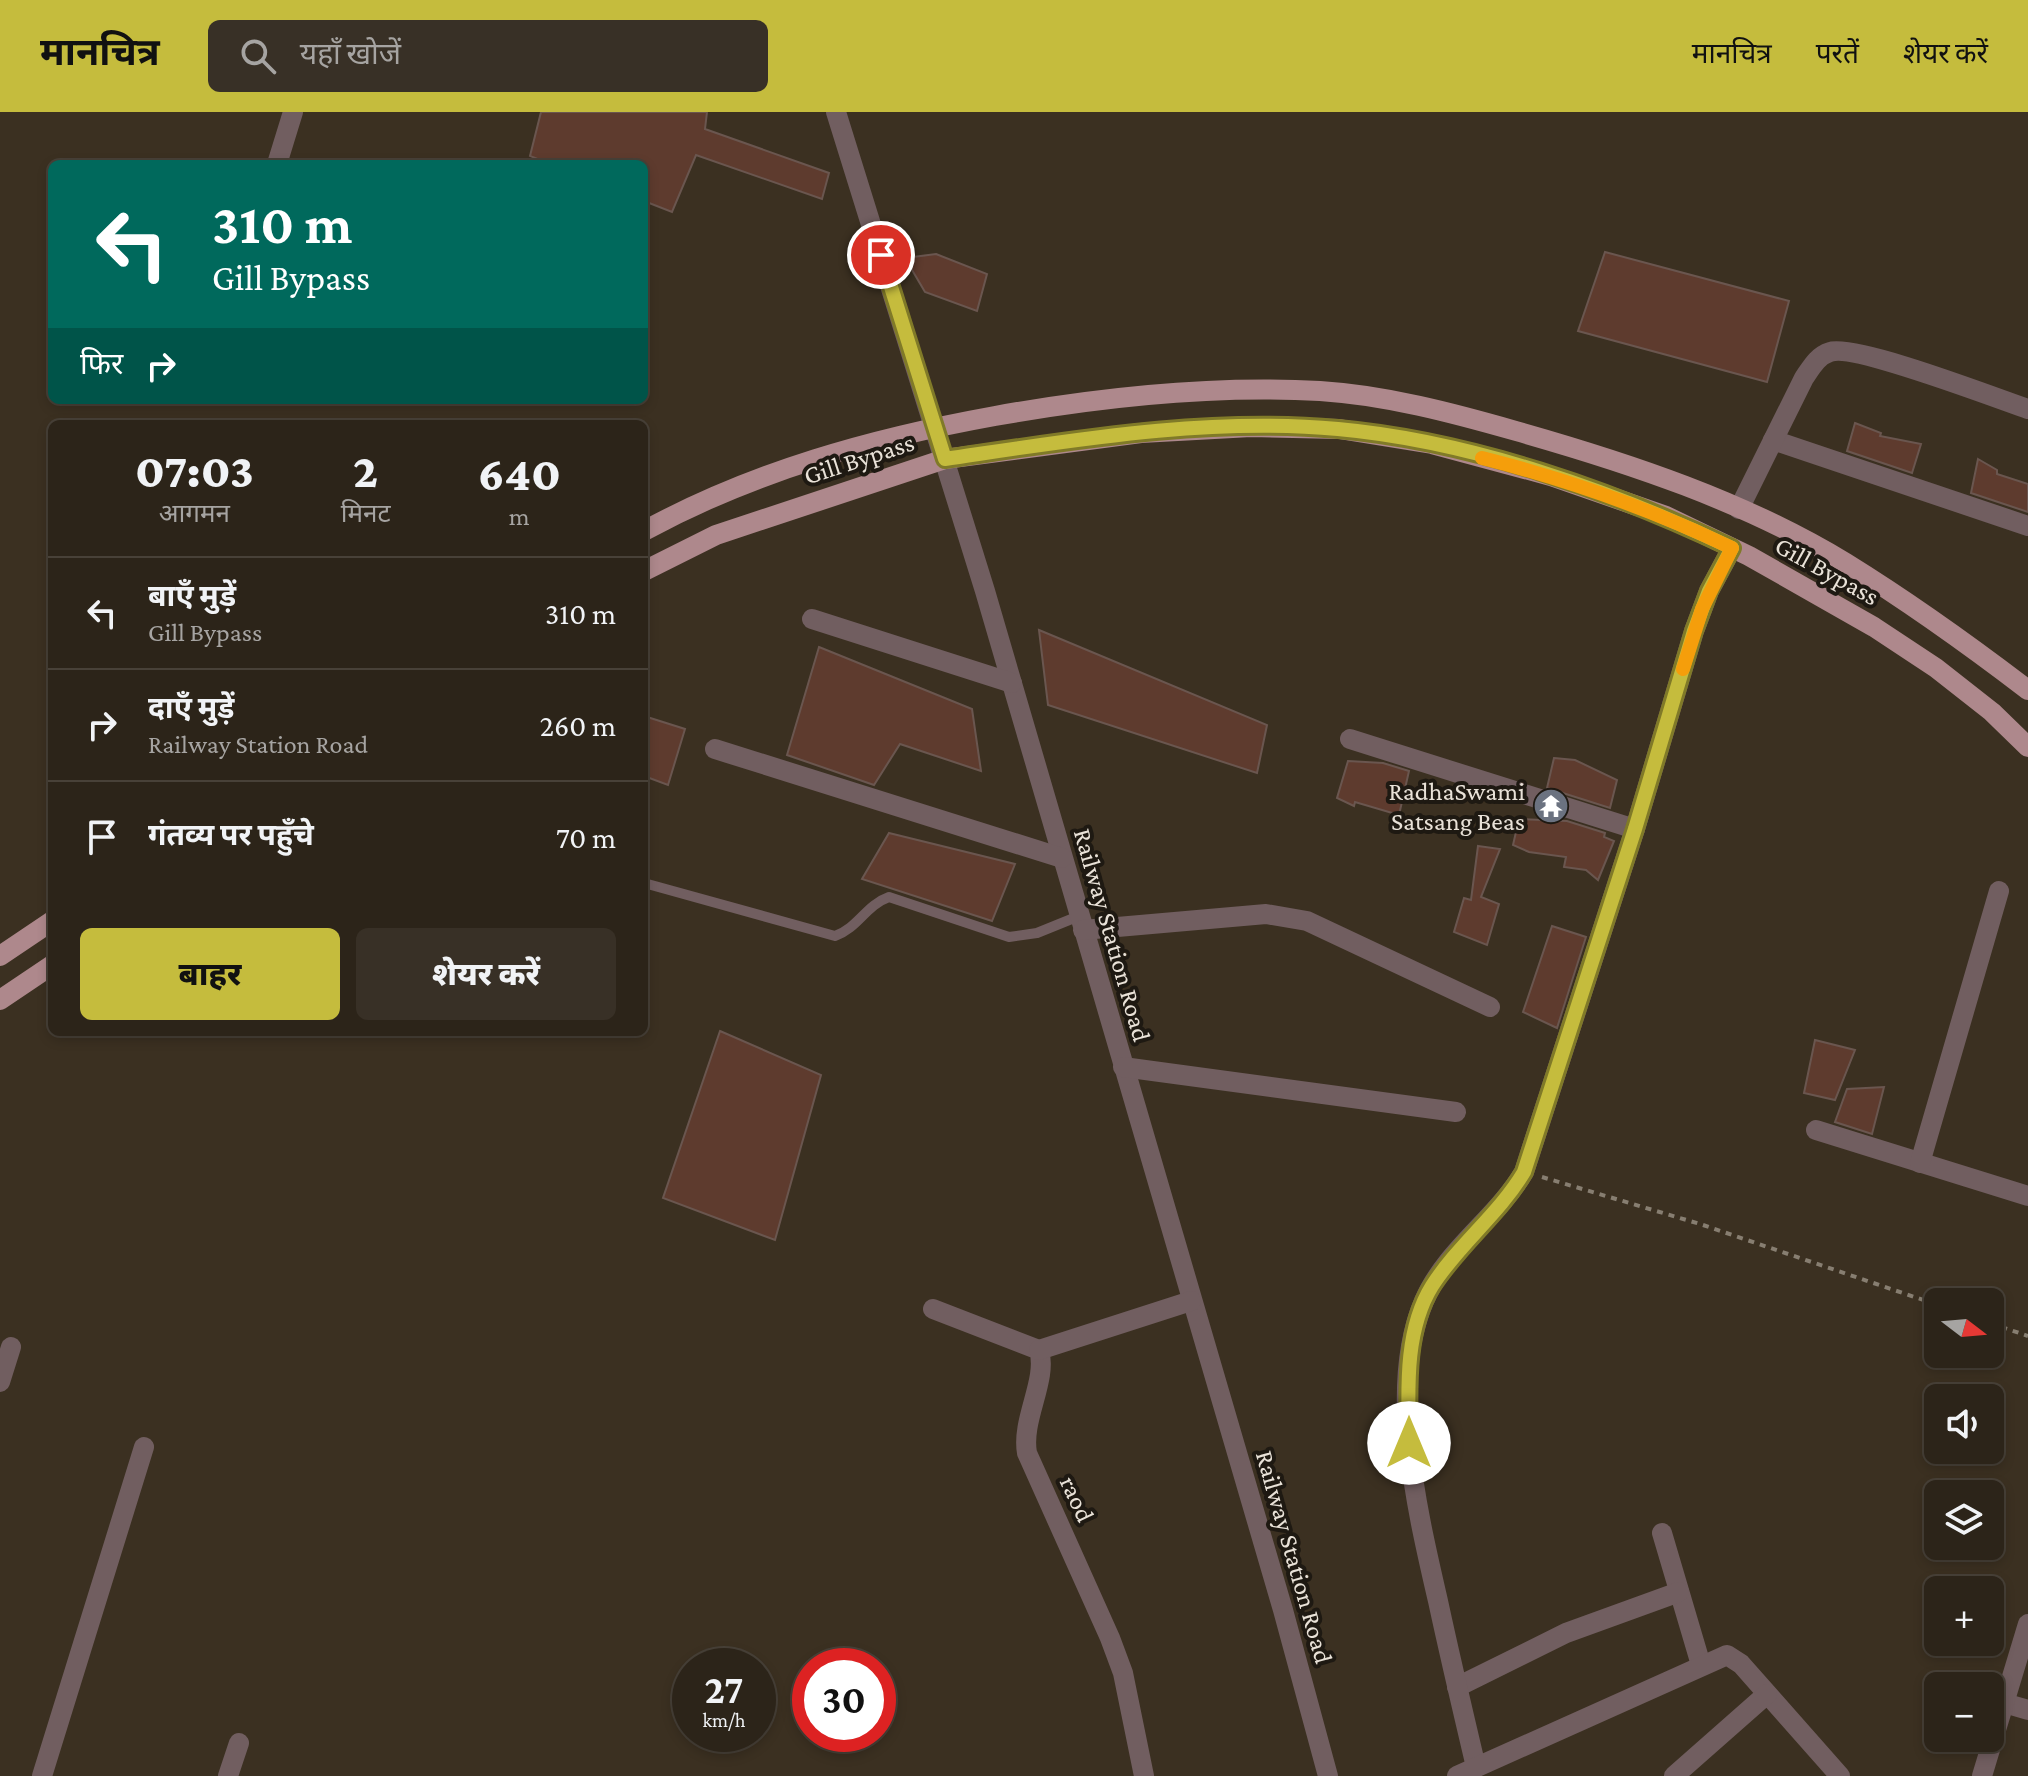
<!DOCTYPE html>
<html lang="hi">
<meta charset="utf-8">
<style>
body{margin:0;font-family:"Crimson Pro","Noto Sans Devanagari",serif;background:#383026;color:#f1f3f6;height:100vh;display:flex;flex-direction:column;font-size:30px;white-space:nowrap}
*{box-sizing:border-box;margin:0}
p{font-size:26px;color:#a6a4a2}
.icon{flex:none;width:44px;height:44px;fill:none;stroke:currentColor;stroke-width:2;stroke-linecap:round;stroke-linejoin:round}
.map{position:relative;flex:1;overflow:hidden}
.details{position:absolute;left:48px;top:308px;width:600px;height:616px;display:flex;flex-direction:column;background:#2c2419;border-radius:12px;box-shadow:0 4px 12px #0003,0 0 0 2px #484138}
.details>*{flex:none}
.top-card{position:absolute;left:48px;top:48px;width:600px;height:244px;border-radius:12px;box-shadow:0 4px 12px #0003,0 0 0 2px #484138;background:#00695c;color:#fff;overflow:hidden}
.needle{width:52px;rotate:106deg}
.tools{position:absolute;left:1924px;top:1176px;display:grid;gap:16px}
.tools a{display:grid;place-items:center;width:80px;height:80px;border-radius:12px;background:#2c2419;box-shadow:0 4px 12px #0003,0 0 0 2px #484138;font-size:40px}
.speed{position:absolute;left:672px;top:1536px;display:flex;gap:16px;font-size:40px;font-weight:700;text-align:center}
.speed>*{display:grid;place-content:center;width:104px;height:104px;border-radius:50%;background:#2c2419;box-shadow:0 4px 12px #0003,0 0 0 2px #484138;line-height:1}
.speed small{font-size:20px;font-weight:400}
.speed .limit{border:12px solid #d22;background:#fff;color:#111}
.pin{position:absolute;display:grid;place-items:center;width:68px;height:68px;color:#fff;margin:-34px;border:4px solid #fff;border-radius:50%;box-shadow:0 2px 8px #0007}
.me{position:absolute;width:88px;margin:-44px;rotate:0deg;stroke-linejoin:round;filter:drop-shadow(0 0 6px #0008)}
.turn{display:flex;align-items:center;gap:28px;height:168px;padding:0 32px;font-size:36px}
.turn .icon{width:104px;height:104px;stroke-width:2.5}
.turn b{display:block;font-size:56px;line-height:68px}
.then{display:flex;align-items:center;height:76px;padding:0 32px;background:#0003;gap:16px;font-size:30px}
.eta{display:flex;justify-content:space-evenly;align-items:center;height:136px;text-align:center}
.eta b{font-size:48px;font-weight:800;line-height:56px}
.action{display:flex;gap:16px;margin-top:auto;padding:16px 32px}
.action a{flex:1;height:92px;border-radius:12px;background:#c5bc3d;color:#111;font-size:32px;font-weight:800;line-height:92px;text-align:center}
.action a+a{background:#383026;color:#f1f3f6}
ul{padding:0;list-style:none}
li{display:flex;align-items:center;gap:24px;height:112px;padding:0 32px;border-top:2px solid #484138}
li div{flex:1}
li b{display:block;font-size:30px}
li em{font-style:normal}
header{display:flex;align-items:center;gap:48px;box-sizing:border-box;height:112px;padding:0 40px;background:#c5bc3d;color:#111}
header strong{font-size:38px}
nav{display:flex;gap:44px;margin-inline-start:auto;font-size:28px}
.search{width:560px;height:72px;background:#383026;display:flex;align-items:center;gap:20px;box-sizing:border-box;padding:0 28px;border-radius:12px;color:#a6a4a2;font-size:30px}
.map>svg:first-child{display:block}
.building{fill:#5e3b2e;stroke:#6a564f;stroke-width:2}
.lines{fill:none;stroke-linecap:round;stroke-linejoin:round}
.path{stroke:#877e71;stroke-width:4;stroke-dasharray:6 6;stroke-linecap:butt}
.lane{stroke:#715e60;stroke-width:10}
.street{stroke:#715e60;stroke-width:20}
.primary{stroke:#ae888c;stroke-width:20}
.route-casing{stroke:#807a28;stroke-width:20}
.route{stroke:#c5bc3d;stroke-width:14}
.slow{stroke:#f59e0b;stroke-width:14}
.labels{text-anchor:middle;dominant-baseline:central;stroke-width:8;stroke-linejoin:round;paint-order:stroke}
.street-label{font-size:26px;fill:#e9e2d8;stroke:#1e1912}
.poi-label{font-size:26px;fill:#e9e2d8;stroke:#1e1912;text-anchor:end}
</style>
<header>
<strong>मानचित्र</strong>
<div class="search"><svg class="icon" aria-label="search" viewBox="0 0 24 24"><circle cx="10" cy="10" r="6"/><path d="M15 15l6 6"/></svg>यहाँ खोजें</div>
<nav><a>मानचित्र</a><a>परतें</a><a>शेयर करें</a></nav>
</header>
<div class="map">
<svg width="2028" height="1664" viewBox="0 0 2028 1664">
<rect width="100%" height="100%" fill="#3b3021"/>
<g class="building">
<path d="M 541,0 L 707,0 L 705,17 L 829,61 L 822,87 L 696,43 L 672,100 L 644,89 L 644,52 L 550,52 L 530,44 Z"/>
<path d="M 1605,140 L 1789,189 L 1767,270 L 1578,219 Z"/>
<path d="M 936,142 L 987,162 L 977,199 L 925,180 L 905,146 Z"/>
<path d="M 1855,311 L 1881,321 L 1880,324 L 1921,332 L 1912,361 L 1847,339 Z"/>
<path d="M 1978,347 L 1997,358 L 1997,362 L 2028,372 L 2028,400 L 1971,381 Z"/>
<path d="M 1039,518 L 1267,613 L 1257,661 L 1048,593 Z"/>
<path d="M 819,535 L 972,597 L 981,659 L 900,632 L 874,673 L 787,643 Z"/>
<path d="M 644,604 L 685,617 L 668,673 L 644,664 Z"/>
<path d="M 1554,646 L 1575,648 L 1617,668 L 1610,696 L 1547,676 Z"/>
<path d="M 1348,649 L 1383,651 L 1409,659 L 1399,703 L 1355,690 L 1354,694 L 1337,686 Z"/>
<path d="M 1519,707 L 1567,709 L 1605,721 L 1604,725 L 1614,729 L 1598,768 L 1586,758 L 1564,755 L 1566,745 L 1529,740 L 1513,733 Z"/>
<path d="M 889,721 L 1015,752 L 992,809 L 862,767 Z"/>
<path d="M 1478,734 L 1500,737 L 1481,785 L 1499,792 L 1487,833 L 1454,820 L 1464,786 L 1471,788 Z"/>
<path d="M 1552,814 L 1586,825 L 1557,916 L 1523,900 Z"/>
<path d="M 720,919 L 821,963 L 775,1128 L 663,1086 Z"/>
<path d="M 1815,928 L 1855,938 L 1835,988 L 1804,981 Z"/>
<path d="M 1884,975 L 1872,1022 L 1835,1010 L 1847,977 Z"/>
</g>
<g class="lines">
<g class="path">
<path d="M 1542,1065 L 1700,1112 L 1938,1193"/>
<path d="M 1990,1211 L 2028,1224"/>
</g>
<path class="lane" d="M 644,771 L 835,824 C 858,816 866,793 889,785 L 1009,825 L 1037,821 L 1079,804"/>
<g class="street">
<path d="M 836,0 L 985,479 L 1283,1498 L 1328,1664"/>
<path d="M 277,52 L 293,0"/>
<path d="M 1773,328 L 2028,414"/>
<path d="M 1739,397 L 1804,266 C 1811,256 1817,244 1830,240 C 1853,231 1996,286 2028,297"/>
<path d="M 812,507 L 1012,571"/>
<path d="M 1350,627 L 1635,717"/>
<path d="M 715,637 L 1062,746"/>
<path d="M 1083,818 L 1266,802 L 1307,809 L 1490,895"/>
<path d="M 1123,955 L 1456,1000"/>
<path d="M 1816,1018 L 2028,1084"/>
<path d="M 1920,1051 L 1999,779"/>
<path d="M 933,1197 L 1039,1238 C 1048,1268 1021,1307 1027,1341 L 1110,1526 L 1123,1561 L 1144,1664"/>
<path d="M 1039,1238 L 1191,1189"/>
<path d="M 0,1270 L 11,1235"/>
<path d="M 1662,1421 L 1701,1553"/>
<path d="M 1457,1575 L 1566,1521 L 1679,1480"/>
<path d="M 2004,1591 L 2028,1598"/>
<path d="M 1476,1655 C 1463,1600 1450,1545 1438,1489 C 1418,1402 1387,1275 1424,1189 C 1445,1139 1497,1106 1524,1060 L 1635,717 L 1694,519 L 1709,479 L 1732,436"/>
<path d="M 42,1664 L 144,1335"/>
<path d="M 228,1664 L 239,1631"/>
<path d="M 1457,1664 L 1727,1543 L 1741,1552 L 1840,1664"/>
<path d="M 1674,1664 L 1767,1582"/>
<path d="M 1982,1664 L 2028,1512"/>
</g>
<g class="primary">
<path d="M 644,419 C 754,359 873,326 995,304 C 1101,285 1212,273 1320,279 C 1385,283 1453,301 1516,319 C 1629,351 1744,389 1846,451 C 1909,490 1969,533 2028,578"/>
<path d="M 644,459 L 716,423 L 945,347 L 1141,321 L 1251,315 L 1339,317 L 1432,332 L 1551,364 L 1666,404 L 1749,444 L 1874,515 L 1936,556 L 1992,600 L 2028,635"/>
<path d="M 0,844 L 52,809"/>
<path d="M 0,888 L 52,853"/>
</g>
</g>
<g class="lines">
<defs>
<path id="route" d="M 881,143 L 945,347 C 1074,328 1208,305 1338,317 C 1471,329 1613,379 1732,436 L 1709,479 L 1694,519 L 1635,717 L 1524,1060 C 1499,1102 1458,1133 1432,1174 C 1404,1219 1408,1280 1409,1331"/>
</defs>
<use href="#route" class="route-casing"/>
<use href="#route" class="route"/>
<path class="slow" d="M 1482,346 C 1569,368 1651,397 1732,436 L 1702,497 L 1683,557"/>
</g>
<defs>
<symbol id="temple-disc" viewBox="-11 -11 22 22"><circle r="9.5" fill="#6b7280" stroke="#1e1912"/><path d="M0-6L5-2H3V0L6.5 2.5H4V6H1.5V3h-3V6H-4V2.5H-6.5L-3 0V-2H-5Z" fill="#fff"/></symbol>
</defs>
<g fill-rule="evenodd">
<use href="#temple-disc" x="1531" y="674" width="40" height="40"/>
</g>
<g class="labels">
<g class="street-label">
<text transform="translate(859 347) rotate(-18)">Gill Bypass</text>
<text transform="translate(1827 459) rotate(29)">Gill Bypass</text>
<text transform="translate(1112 823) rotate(74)">Railway Station Road</text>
<text transform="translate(1077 1387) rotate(65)">raod</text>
<text transform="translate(1294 1445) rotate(74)">Railway Station Road</text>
</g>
<g class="poi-label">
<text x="1525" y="679">RadhaSwami<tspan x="1525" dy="30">Satsang Beas</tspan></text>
</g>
</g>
</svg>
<div class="tools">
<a><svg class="needle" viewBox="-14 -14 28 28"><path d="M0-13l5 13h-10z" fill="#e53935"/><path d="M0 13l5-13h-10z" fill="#a6a4a2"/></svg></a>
<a><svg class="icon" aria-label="sound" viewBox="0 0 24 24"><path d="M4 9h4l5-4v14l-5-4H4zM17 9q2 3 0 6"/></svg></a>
<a><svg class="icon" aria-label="layers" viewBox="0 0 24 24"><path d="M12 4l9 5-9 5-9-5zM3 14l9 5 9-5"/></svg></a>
<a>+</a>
<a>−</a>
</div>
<div class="speed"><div>27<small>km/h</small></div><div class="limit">30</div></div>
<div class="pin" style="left:881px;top:143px;background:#d93025"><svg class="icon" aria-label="arrive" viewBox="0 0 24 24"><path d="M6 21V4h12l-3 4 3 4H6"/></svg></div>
<svg class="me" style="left:1409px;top:1331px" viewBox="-20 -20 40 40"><circle r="19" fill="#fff"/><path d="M0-13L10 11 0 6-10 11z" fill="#c5bc3d"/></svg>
<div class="top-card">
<div class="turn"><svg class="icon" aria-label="left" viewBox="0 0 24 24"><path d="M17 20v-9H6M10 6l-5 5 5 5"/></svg><div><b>310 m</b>Gill Bypass</div></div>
<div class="then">फिर<svg class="icon" aria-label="right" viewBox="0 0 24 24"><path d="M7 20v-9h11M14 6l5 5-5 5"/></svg></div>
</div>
<section class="details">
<div class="eta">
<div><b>07:03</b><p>आगमन</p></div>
<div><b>2</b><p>मिनट</p></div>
<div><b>640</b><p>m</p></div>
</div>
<ul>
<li><svg class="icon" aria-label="left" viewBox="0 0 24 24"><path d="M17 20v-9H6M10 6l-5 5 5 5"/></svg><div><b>बाएँ मुड़ें</b><p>Gill Bypass</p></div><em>310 m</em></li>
<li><svg class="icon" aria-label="right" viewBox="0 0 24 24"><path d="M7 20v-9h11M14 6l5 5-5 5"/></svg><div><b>दाएँ मुड़ें</b><p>Railway Station Road</p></div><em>260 m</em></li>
<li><svg class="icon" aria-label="arrive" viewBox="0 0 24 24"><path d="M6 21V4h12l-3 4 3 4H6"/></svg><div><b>गंतव्य पर पहुँचे</b></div><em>70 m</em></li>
</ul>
<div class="action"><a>बाहर</a><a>शेयर करें</a></div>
</section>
</div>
